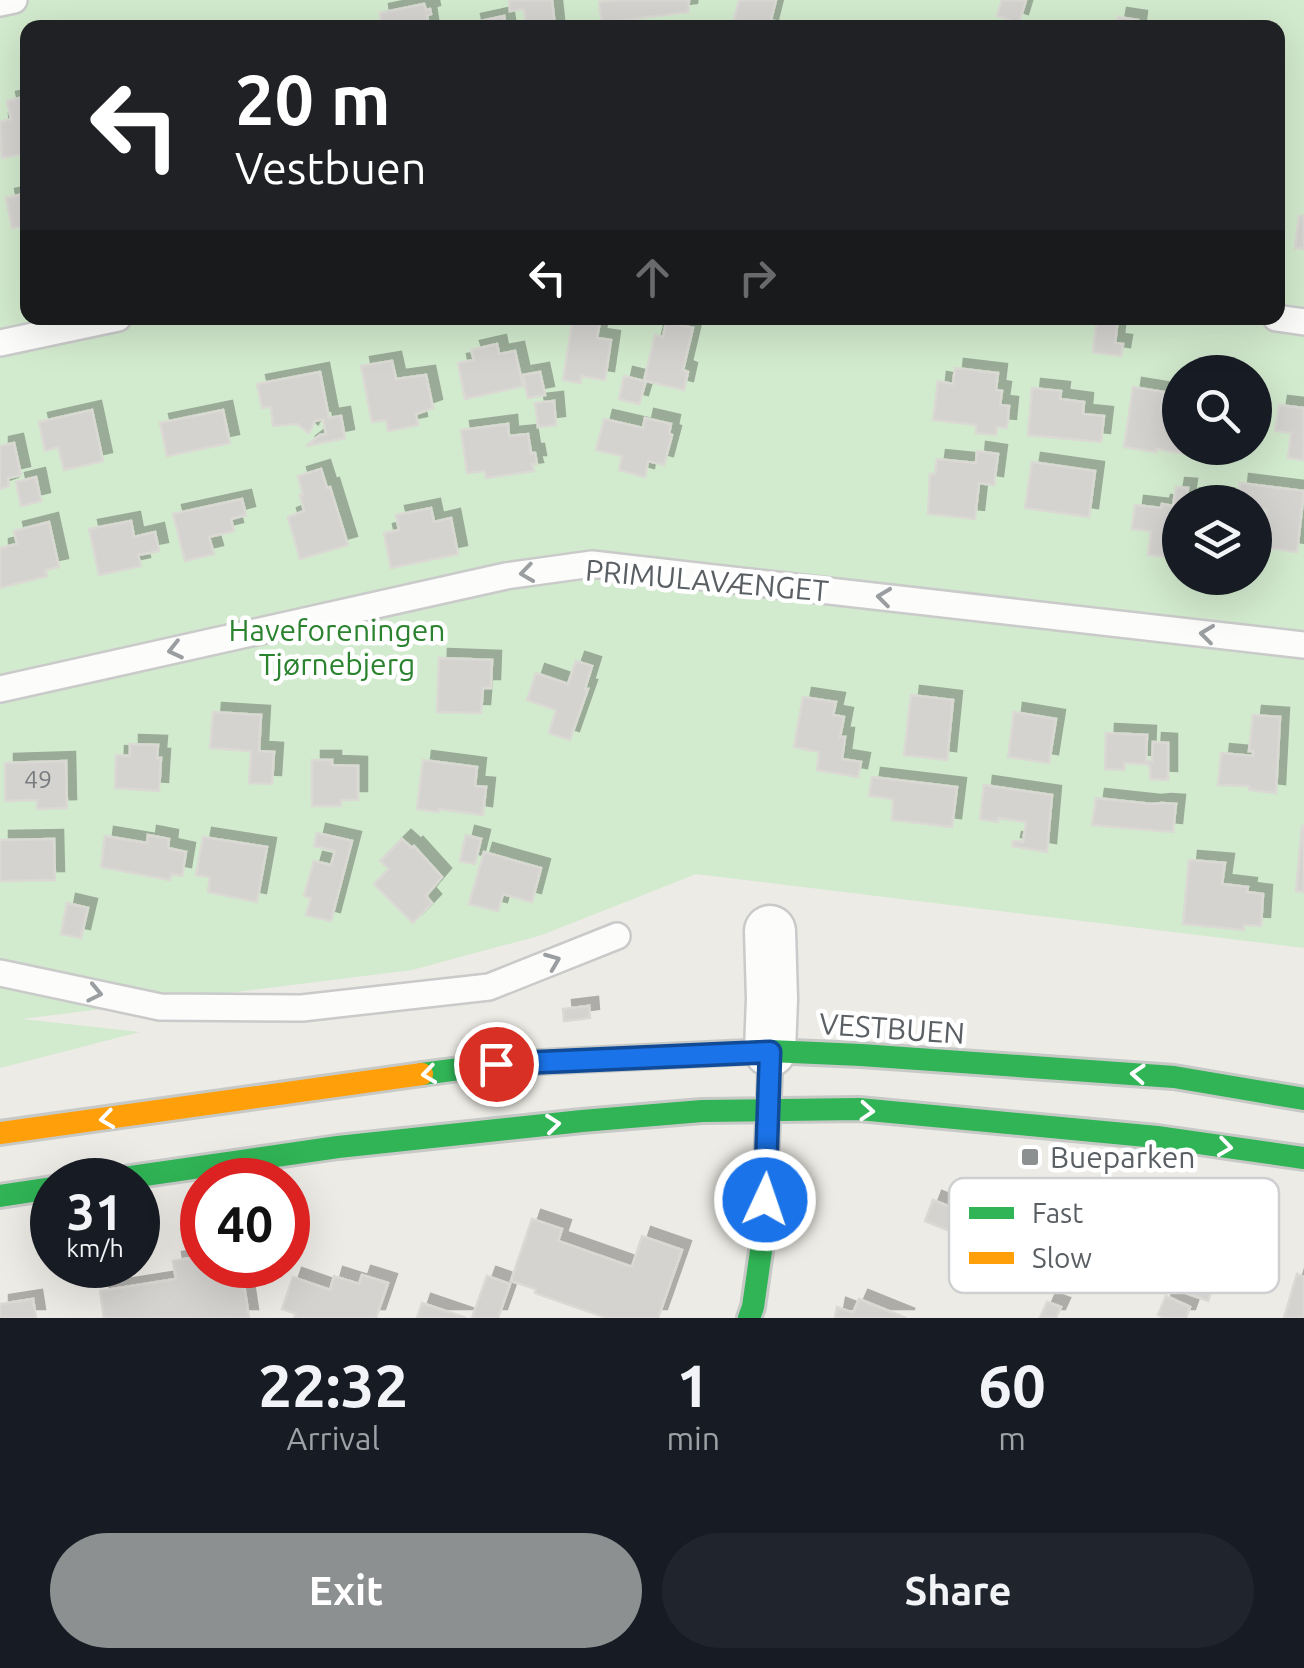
<!DOCTYPE html>
<meta charset="utf-8">
<style>
body{margin:0;font-family:Ubuntu,sans-serif;background:#20242c;color:#f1f3f6;height:100vh;display:flex;flex-direction:column;font-size:38px;white-space:nowrap}
*{box-sizing:border-box;margin:0}
p{font-size:32px;color:#9ea1a6}
.icon{flex:none;width:55px;height:55px;fill:none;stroke:currentColor;stroke-width:2;stroke-linecap:round;stroke-linejoin:round}
.map{position:relative;height:1318px;overflow:hidden}
.panel{display:flex;flex-direction:column;background:#171b24;flex:1}
.panel>*{flex:none}
.hud{position:absolute;left:20px;top:20px;width:1265px;height:305px;border-radius:20px;box-shadow:0 10px 40px #0002;background:#202124;color:#fff;overflow:hidden}
.buttons{position:absolute;left:1162px;top:355px;display:grid;gap:20px}
.buttons a{display:grid;place-items:center;width:110px;height:110px;border-radius:50%;background:#171b24;box-shadow:0 10px 40px #0002;font-size:50px}
.speed{position:absolute;left:30px;top:1158px;display:flex;gap:20px;font-size:50px;font-weight:700;text-align:center}
.speed>*{display:grid;place-content:center;width:130px;height:130px;border-radius:50%;background:#171b24;box-shadow:0 10px 40px #0002;line-height:1}
.speed small{font-size:25px;font-weight:400}
.speed .limit{border:15px solid #d22;background:#fff;color:#111}
.pin{position:absolute;display:grid;place-items:center;width:85px;height:85px;color:#fff;margin:-42px;border:5px solid #fff;border-radius:50%;box-shadow:0 2px 10px #0007}
.me{position:absolute;width:110px;margin:-55px;rotate:3deg;stroke-linejoin:round;filter:drop-shadow(0 0 8px #0008)}
.turn{display:flex;align-items:center;gap:35px;height:210px;padding:0 50px;font-size:45px}
.turn .icon{width:130px;height:130px;stroke-width:2.5}
.turn b{display:block;font-size:70px;line-height:85px}
.lanes{display:flex;align-items:center;height:95px;padding:0 50px;background:#0003;justify-content:center;gap:50px;direction:ltr}
.lanes .off{opacity:.35}
.eta{display:flex;justify-content:space-evenly;align-items:center;height:170px;text-align:center}
.eta b{font-size:60px;font-weight:600;line-height:70px}
.primary-button{display:flex;gap:20px;margin-top:auto;padding:20px 50px}
.primary-button a{flex:1;height:115px;border-radius:60px;background:#8d9091;color:#fff;font-size:40px;font-weight:600;line-height:115px;text-align:center}
.primary-button a+a{background:#20242c;color:#f1f3f6}
.map>svg:first-child{display:block}
.green{fill:#d2eace;fill-rule:evenodd}
.building{fill:#d5d3d0;stroke:#dbd9d4;stroke-width:2.5;filter:url(#shadow)}
.lines{fill:none;stroke-linecap:round;stroke-linejoin:round}
.lane-casing{stroke:#c9cac9;stroke-width:30}
.street-casing{stroke:#c9cac9;stroke-width:55}
.fast-casing{stroke:#c7c9c7;stroke-width:28}
.slow-casing{stroke:#c7c9c7;stroke-width:28}
.lane{stroke:#fcfcfb;stroke-width:25}
.street{stroke:#fcfcfb;stroke-width:50}
.fast{stroke:#30b455;stroke-width:22}
.slow{stroke:#ff9f0a;stroke-width:22}
.oneway{stroke:#9b9ea0}
.oneway2{stroke:#fff}
.route-casing{stroke:#114b97;stroke-width:25}
.route{stroke:#1a73e8;stroke-width:18}
.poi-dot{fill:#8d9091;stroke:#fff;stroke-width:4}
.labels{text-anchor:middle;dominant-baseline:central;stroke-width:9;stroke-linejoin:round;paint-order:stroke}
.number-label{font-size:25px;fill:#7a7d80}
.street-label{font-size:30px;fill:#5a5f64;stroke:#fff}
.park-label{font-size:30px;fill:#2b832f;stroke:#fff}
.poi-label{font-size:30px;fill:#5a5f64;stroke:#fff;text-anchor:start}
.key{fill:#fff;stroke:#cecfd0;stroke-width:2.5}
.key-label{font-size:28px;fill:#5a5f64}
</style>
<div class="map">
<svg width="1304" height="1318" viewBox="0 0 1304 1318">
<defs>
<filter id="shadow"><feDropShadow dx="9" dy="-9" stdDeviation="0" flood-color="#0004"/></filter>
</defs>
<rect width="100%" height="100%" fill="#ecebe5"/>
<path class="green" d="M 0,0 L 1304,0 L 1304,948 L 696,874 L 542,935 L 412,970 L 22,1019 L 140,1032 L 0,1068 ZM 28,28 L 1278,28 L 1278,318 L 28,318 ZM 1180,372 L 1255,372 L 1255,448 L 1180,448 ZM 1180,502 L 1255,502 L 1255,578 L 1180,578 Z"/>
<g class="building">
<path d="M 509,0 L 552,0 L 555,28 L 526,28 L 524,9 L 510,11 Z"/>
<path d="M 616,0 L 689,0 L 688,12 L 602,23 L 599,2 Z"/>
<path d="M 739,0 L 776,0 L 769,28 L 734,20 Z"/>
<path d="M 1002,0 L 1026,0 L 1019,23 L 997,16 Z"/>
<path d="M 424,4 L 426,10 L 430,9 L 431,14 L 427,15 L 429,28 L 382,28 L 380,13 Z"/>
<path d="M 504,16 L 506,28 L 473,28 L 472,23 Z"/>
<path d="M 1118,17 L 1138,20 L 1137,28 L 1116,28 Z"/>
<path d="M 28,96 L 28,153 L 2,158 L 0,122 L 11,119 L 7,101 Z"/>
<path d="M 28,193 L 28,225 L 12,228 L 6,198 Z"/>
<path d="M 1299,216 L 1304,216 L 1304,249 L 1295,248 Z"/>
<path d="M 573,318 L 600,321 L 597,338 L 611,340 L 605,380 L 581,376 L 581,383 L 563,380 Z"/>
<path d="M 1097,318 L 1118,318 L 1115,343 L 1123,344 L 1121,356 L 1093,352 Z"/>
<path d="M 666,322 L 693,328 L 683,370 L 688,372 L 684,390 L 646,381 L 639,404 L 619,399 L 624,376 L 644,381 L 655,335 L 663,337 Z"/>
<path d="M 497,344 L 499,354 L 515,351 L 523,386 L 465,399 L 458,363 L 474,360 L 471,350 Z"/>
<path d="M 392,361 L 396,379 L 426,375 L 433,408 L 416,414 L 418,425 L 388,431 L 386,420 L 372,422 L 361,366 Z"/>
<path d="M 955,368 L 998,373 L 996,390 L 1002,391 L 1000,405 L 1009,406 L 1007,428 L 997,427 L 996,435 L 976,433 L 976,425 L 933,420 L 938,381 L 953,384 Z"/>
<path d="M 320,372 L 329,418 L 341,416 L 345,438 L 306,446 L 320,435 L 326,434 L 323,419 L 315,421 L 309,433 L 297,424 L 273,426 L 271,407 L 262,408 L 257,384 Z"/>
<path d="M 540,372 L 545,395 L 528,398 L 523,375 Z"/>
<path d="M 1133,387 L 1164,392 L 1161,409 L 1179,412 L 1178,415 L 1180,415 L 1180,448 L 1207,448 L 1205,457 L 1157,449 L 1156,452 L 1124,447 Z"/>
<path d="M 1032,388 L 1061,391 L 1060,399 L 1084,402 L 1083,414 L 1104,416 L 1101,442 L 1028,435 Z"/>
<path d="M 554,401 L 556,425 L 538,427 L 535,403 Z"/>
<path d="M 1279,405 L 1304,408 L 1304,460 L 1288,458 L 1291,433 L 1275,431 Z"/>
<path d="M 92,410 L 103,461 L 64,470 L 58,447 L 45,451 L 39,422 Z"/>
<path d="M 223,410 L 230,443 L 167,456 L 160,423 Z"/>
<path d="M 645,418 L 671,424 L 669,434 L 672,435 L 664,465 L 648,461 L 645,477 L 619,470 L 622,456 L 596,450 L 604,419 L 643,428 Z"/>
<path d="M 508,424 L 509,436 L 528,434 L 531,453 L 535,453 L 537,464 L 532,464 L 534,471 L 486,478 L 485,471 L 467,473 L 461,430 Z"/>
<path d="M 14,443 L 21,475 L 8,478 L 9,486 L 0,489 L 0,446 Z"/>
<path d="M 977,451 L 998,454 L 994,485 L 979,483 L 975,519 L 928,514 L 930,474 L 935,474 L 937,459 L 976,463 Z"/>
<path d="M 1032,462 L 1095,471 L 1089,517 L 1025,508 Z"/>
<path d="M 321,469 L 327,488 L 330,487 L 348,545 L 300,559 L 288,517 L 304,511 L 300,495 L 303,495 L 298,476 Z"/>
<path d="M 36,477 L 41,501 L 21,506 L 16,482 Z"/>
<path d="M 1240,483 L 1304,491 L 1297,552 L 1262,547 L 1267,510 L 1255,508 L 1255,502 L 1238,502 Z"/>
<path d="M 1176,487 L 1188,488 L 1186,502 L 1180,502 L 1176,558 L 1148,555 L 1151,531 L 1132,529 L 1135,505 L 1161,508 L 1162,504 L 1173,506 Z"/>
<path d="M 242,499 L 246,515 L 231,519 L 234,531 L 209,537 L 214,554 L 185,561 L 173,514 Z"/>
<path d="M 431,508 L 434,522 L 451,518 L 458,554 L 391,568 L 384,533 L 399,530 L 396,515 Z"/>
<path d="M 131,521 L 134,537 L 155,532 L 159,551 L 138,555 L 141,566 L 99,575 L 89,529 Z"/>
<path d="M 49,522 L 59,567 L 45,570 L 47,576 L 0,588 L 0,548 L 17,544 L 14,531 Z"/>
<path d="M 1206,578 L 1228,578 L 1227,586 L 1205,584 Z"/>
<path d="M 439,658 L 492,660 L 491,688 L 483,688 L 481,713 L 437,712 Z"/>
<path d="M 576,661 L 592,666 L 585,689 L 588,689 L 570,740 L 549,733 L 556,710 L 527,700 L 536,673 L 568,684 Z"/>
<path d="M 911,695 L 953,700 L 947,760 L 904,755 Z"/>
<path d="M 803,697 L 836,702 L 833,715 L 844,717 L 840,737 L 845,737 L 842,759 L 861,762 L 858,777 L 817,770 L 819,752 L 794,747 Z"/>
<path d="M 213,712 L 261,715 L 259,751 L 274,752 L 272,784 L 249,783 L 251,751 L 210,748 Z"/>
<path d="M 1014,712 L 1056,719 L 1049,763 L 1008,757 Z"/>
<path d="M 1253,715 L 1280,717 L 1276,793 L 1249,790 L 1249,786 L 1218,785 L 1221,753 L 1253,756 L 1253,751 L 1249,751 Z"/>
<path d="M 1106,733 L 1147,735 L 1146,761 L 1152,761 L 1153,742 L 1168,743 L 1168,780 L 1150,779 L 1150,766 L 1145,764 L 1125,763 L 1124,770 L 1105,769 Z"/>
<path d="M 130,744 L 158,745 L 157,758 L 161,758 L 159,791 L 115,788 L 116,755 L 130,756 Z"/>
<path d="M 312,760 L 332,760 L 332,765 L 358,766 L 358,800 L 341,800 L 341,806 L 312,806 Z"/>
<path d="M 423,760 L 477,767 L 475,786 L 486,787 L 483,815 L 439,809 L 438,812 L 417,809 Z"/>
<path d="M 66,761 L 67,808 L 37,809 L 37,800 L 5,801 L 5,763 Z"/>
<path d="M 872,777 L 957,787 L 952,827 L 892,820 L 893,799 L 869,796 Z"/>
<path d="M 984,785 L 1052,795 L 1047,852 L 1012,846 L 1013,841 L 1023,842 L 1026,822 L 998,818 L 998,822 L 980,819 Z"/>
<path d="M 1096,798 L 1152,804 L 1162,803 L 1176,804 L 1173,832 L 1092,825 Z"/>
<path d="M 1302,826 L 1304,826 L 1304,892 L 1296,891 Z"/>
<path d="M 317,833 L 352,841 L 331,921 L 306,915 L 311,898 L 304,896 L 314,861 L 331,865 L 335,851 L 314,846 Z"/>
<path d="M 148,835 L 169,839 L 168,848 L 186,852 L 182,876 L 172,874 L 170,880 L 101,867 L 105,836 L 147,843 Z"/>
<path d="M 466,835 L 481,839 L 475,864 L 460,861 Z"/>
<path d="M 203,837 L 267,847 L 257,902 L 208,892 L 210,877 L 196,875 Z"/>
<path d="M 54,839 L 55,880 L 0,881 L 0,840 Z"/>
<path d="M 402,839 L 412,848 L 414,846 L 442,877 L 426,896 L 432,903 L 413,923 L 374,884 L 389,869 L 380,861 Z"/>
<path d="M 484,852 L 541,868 L 532,902 L 503,894 L 498,911 L 469,904 Z"/>
<path d="M 1189,860 L 1225,863 L 1222,884 L 1248,887 L 1247,892 L 1263,894 L 1261,926 L 1244,925 L 1244,930 L 1183,924 Z"/>
<path d="M 67,903 L 88,908 L 81,938 L 61,934 Z"/>
<path d="M 589,1006 L 590,1018 L 564,1021 L 563,1009 Z"/>
<path d="M 933,1200 L 963,1212 L 955,1233 L 925,1221 Z"/>
<path d="M 532,1219 L 562,1229 L 558,1241 L 632,1267 L 642,1236 L 682,1250 L 658,1318 L 607,1318 L 535,1293 L 536,1289 L 511,1281 Z"/>
<path d="M 202,1256 L 202,1265 L 214,1265 L 214,1268 L 241,1265 L 249,1318 L 104,1318 L 100,1291 L 176,1279 L 173,1261 Z"/>
<path d="M 1194,1272 L 1215,1280 L 1208,1301 L 1186,1293 Z"/>
<path d="M 1297,1274 L 1304,1277 L 1304,1318 L 1284,1318 Z"/>
<path d="M 362,1275 L 388,1283 L 376,1318 L 294,1318 L 296,1314 L 282,1309 L 293,1277 L 330,1290 L 334,1276 L 359,1284 Z"/>
<path d="M 487,1276 L 510,1284 L 498,1318 L 472,1318 Z"/>
<path d="M 1166,1296 L 1190,1307 L 1186,1318 L 1164,1318 L 1158,1315 Z"/>
<path d="M 33,1299 L 36,1318 L 0,1318 L 0,1304 Z"/>
<path d="M 859,1299 L 906,1318 L 835,1318 L 837,1307 L 853,1313 Z"/>
<path d="M 1047,1302 L 1061,1307 L 1056,1318 L 1040,1318 Z"/>
<path d="M 422,1303 L 466,1318 L 417,1318 Z"/>
</g>
<g class="lines">
<defs>
<g id="lane">
<path d="M 0,3 L 14,0"/>
<path d="M 1276,318 L 1304,322"/>
<path d="M 0,343 L 118,318"/>
<path d="M 0,689 L 506,576 L 592,564 L 1304,645"/>
<path d="M 0,973 L 160,1007 L 302,1008 L 489,987 L 617,936"/>
</g>
<path id="street" d="M 770,931 L 772,999 L 770,1051"/>
<g id="fast">
<path d="M 422,1074 L 496,1064 L 770,1051 L 861,1055 L 1174,1077 L 1304,1099"/>
<path d="M 110,1180 L 338,1147 L 582,1121 L 702,1111 L 859,1109 L 1157,1137 L 1304,1158"/>
<path d="M 0,1196 L 52,1188"/>
<path d="M 749,1318 L 753,1307 L 763,1237 L 770,1073"/>
</g>
<path id="slow" d="M 0,1133 L 422,1074"/>
</defs>
<use href="#lane" class="lane-casing"/>
<use href="#street" class="street-casing"/>
<use href="#fast" class="fast-casing"/>
<use href="#slow" class="slow-casing"/>
<use href="#lane" class="lane"/>
<use href="#street" class="street"/>
<use href="#fast" class="fast"/>
<use href="#slow" class="slow"/>
</g>
<defs><path id="oneway-chevron" d="M-2-3.5L2.5 0L-2 3.5" fill="none" stroke-width="1.6" stroke-linecap="round" stroke-linejoin="round" transform="scale(2.5)"/></defs>
<g class="oneway">
<use href="#oneway-chevron" transform="translate(527 573) rotate(172)"/>
<use href="#oneway-chevron" transform="translate(884 597) rotate(-173)"/>
<use href="#oneway-chevron" transform="translate(1207 634) rotate(-173)"/>
<use href="#oneway-chevron" transform="translate(175 650) rotate(167)"/>
<use href="#oneway-chevron" transform="translate(553 961) rotate(-22)"/>
<use href="#oneway-chevron" transform="translate(95 993) rotate(12)"/>
</g>
<g class="oneway2">
<use href="#oneway-chevron" transform="translate(429 1074) rotate(172)"/>
<use href="#oneway-chevron" transform="translate(1138 1074) rotate(-176)"/>
<use href="#oneway-chevron" transform="translate(867 1111) rotate(4)"/>
<use href="#oneway-chevron" transform="translate(107 1119) rotate(172)"/>
<use href="#oneway-chevron" transform="translate(553 1124) rotate(-6)"/>
<use href="#oneway-chevron" transform="translate(1225 1147) rotate(8)"/>
</g>
<g class="lines">
<defs>
<path id="route" d="M 496,1064 L 770,1052 L 765,1200"/>
</defs>
<use href="#route" class="route-casing"/>
<use href="#route" class="route"/>
</g>
<rect class="poi-dot" x="1020" y="1147" width="20" height="20" rx="5"/>
<g class="labels">
<g class="number-label">
<text x="38" y="779">49</text>
</g>
<g class="street-label">
<text transform="translate(707 580) rotate(5)">PRIMULAVÆNGET</text>
<text transform="translate(892 1028) rotate(4)">VESTBUEN</text>
</g>
<g class="park-label">
<text x="337" y="630">Haveforeningen<tspan x="337" dy="34">Tjørnebjerg</tspan></text>
</g>
<g class="poi-label">
<text x="1050" y="1157">Bueparken</text>
</g>
</g>
<rect x="949" y="1178" width="330" height="115" rx="15" class="key"/>
<rect x="969" y="1207" width="45" height="12" fill="#30b455"/>
<rect x="969" y="1252" width="45" height="12" fill="#ff9f0a"/>
<g class="key-label">
<text x="1032" y="1223">Fast</text>
<text x="1032" y="1268">Slow</text>
</g>
</svg>
<div class="buttons">
<a><svg class="icon" aria-label="search" viewBox="0 0 24 24"><circle cx="10" cy="10" r="6"/><path d="M15 15l6 6"/></svg></a>
<a><svg class="icon" aria-label="layers" viewBox="0 0 24 24"><path d="M12 4l9 5-9 5-9-5zM3 14l9 5 9-5"/></svg></a>
</div>
<div class="speed"><div>31<small>km/h</small></div><div class="limit">40</div></div>
<div class="pin" style="left:496px;top:1064px;background:#d93025"><svg class="icon" aria-label="arrive" viewBox="0 0 24 24"><path d="M6 21V4h12l-3 4 3 4H6"/></svg></div>
<svg class="me" style="left:765px;top:1200px" viewBox="-20 -20 40 40"><circle r="17" fill="#1a73e8" stroke="#fff" stroke-width="3"/><path d="M0-11L8 9 0 5-8 9z" fill="#fff"/></svg>
<div class="hud">
<div class="turn"><svg class="icon" aria-label="left" viewBox="0 0 24 24"><path d="M17 20v-9H6M10 6l-5 5 5 5"/></svg><div><b>20 m</b>Vestbuen</div></div>
<div class="lanes"><svg class="icon" aria-label="left" viewBox="0 0 24 24"><path d="M17 20v-9H6M10 6l-5 5 5 5"/></svg><svg class="icon off" aria-label="ahead" viewBox="0 0 24 24"><path d="M12 20V5M6 11l6-6 6 6"/></svg><svg class="icon off" aria-label="right" viewBox="0 0 24 24"><path d="M7 20v-9h11M14 6l5 5-5 5"/></svg></div>
</div>
</div>
<section class="panel">
<div class="eta">
<div><b>22:32</b><p>Arrival</p></div>
<div><b>1</b><p>min</p></div>
<div><b>60</b><p>m</p></div>
</div>
<div class="primary-button"><a>Exit</a><a>Share</a></div>
</section>
